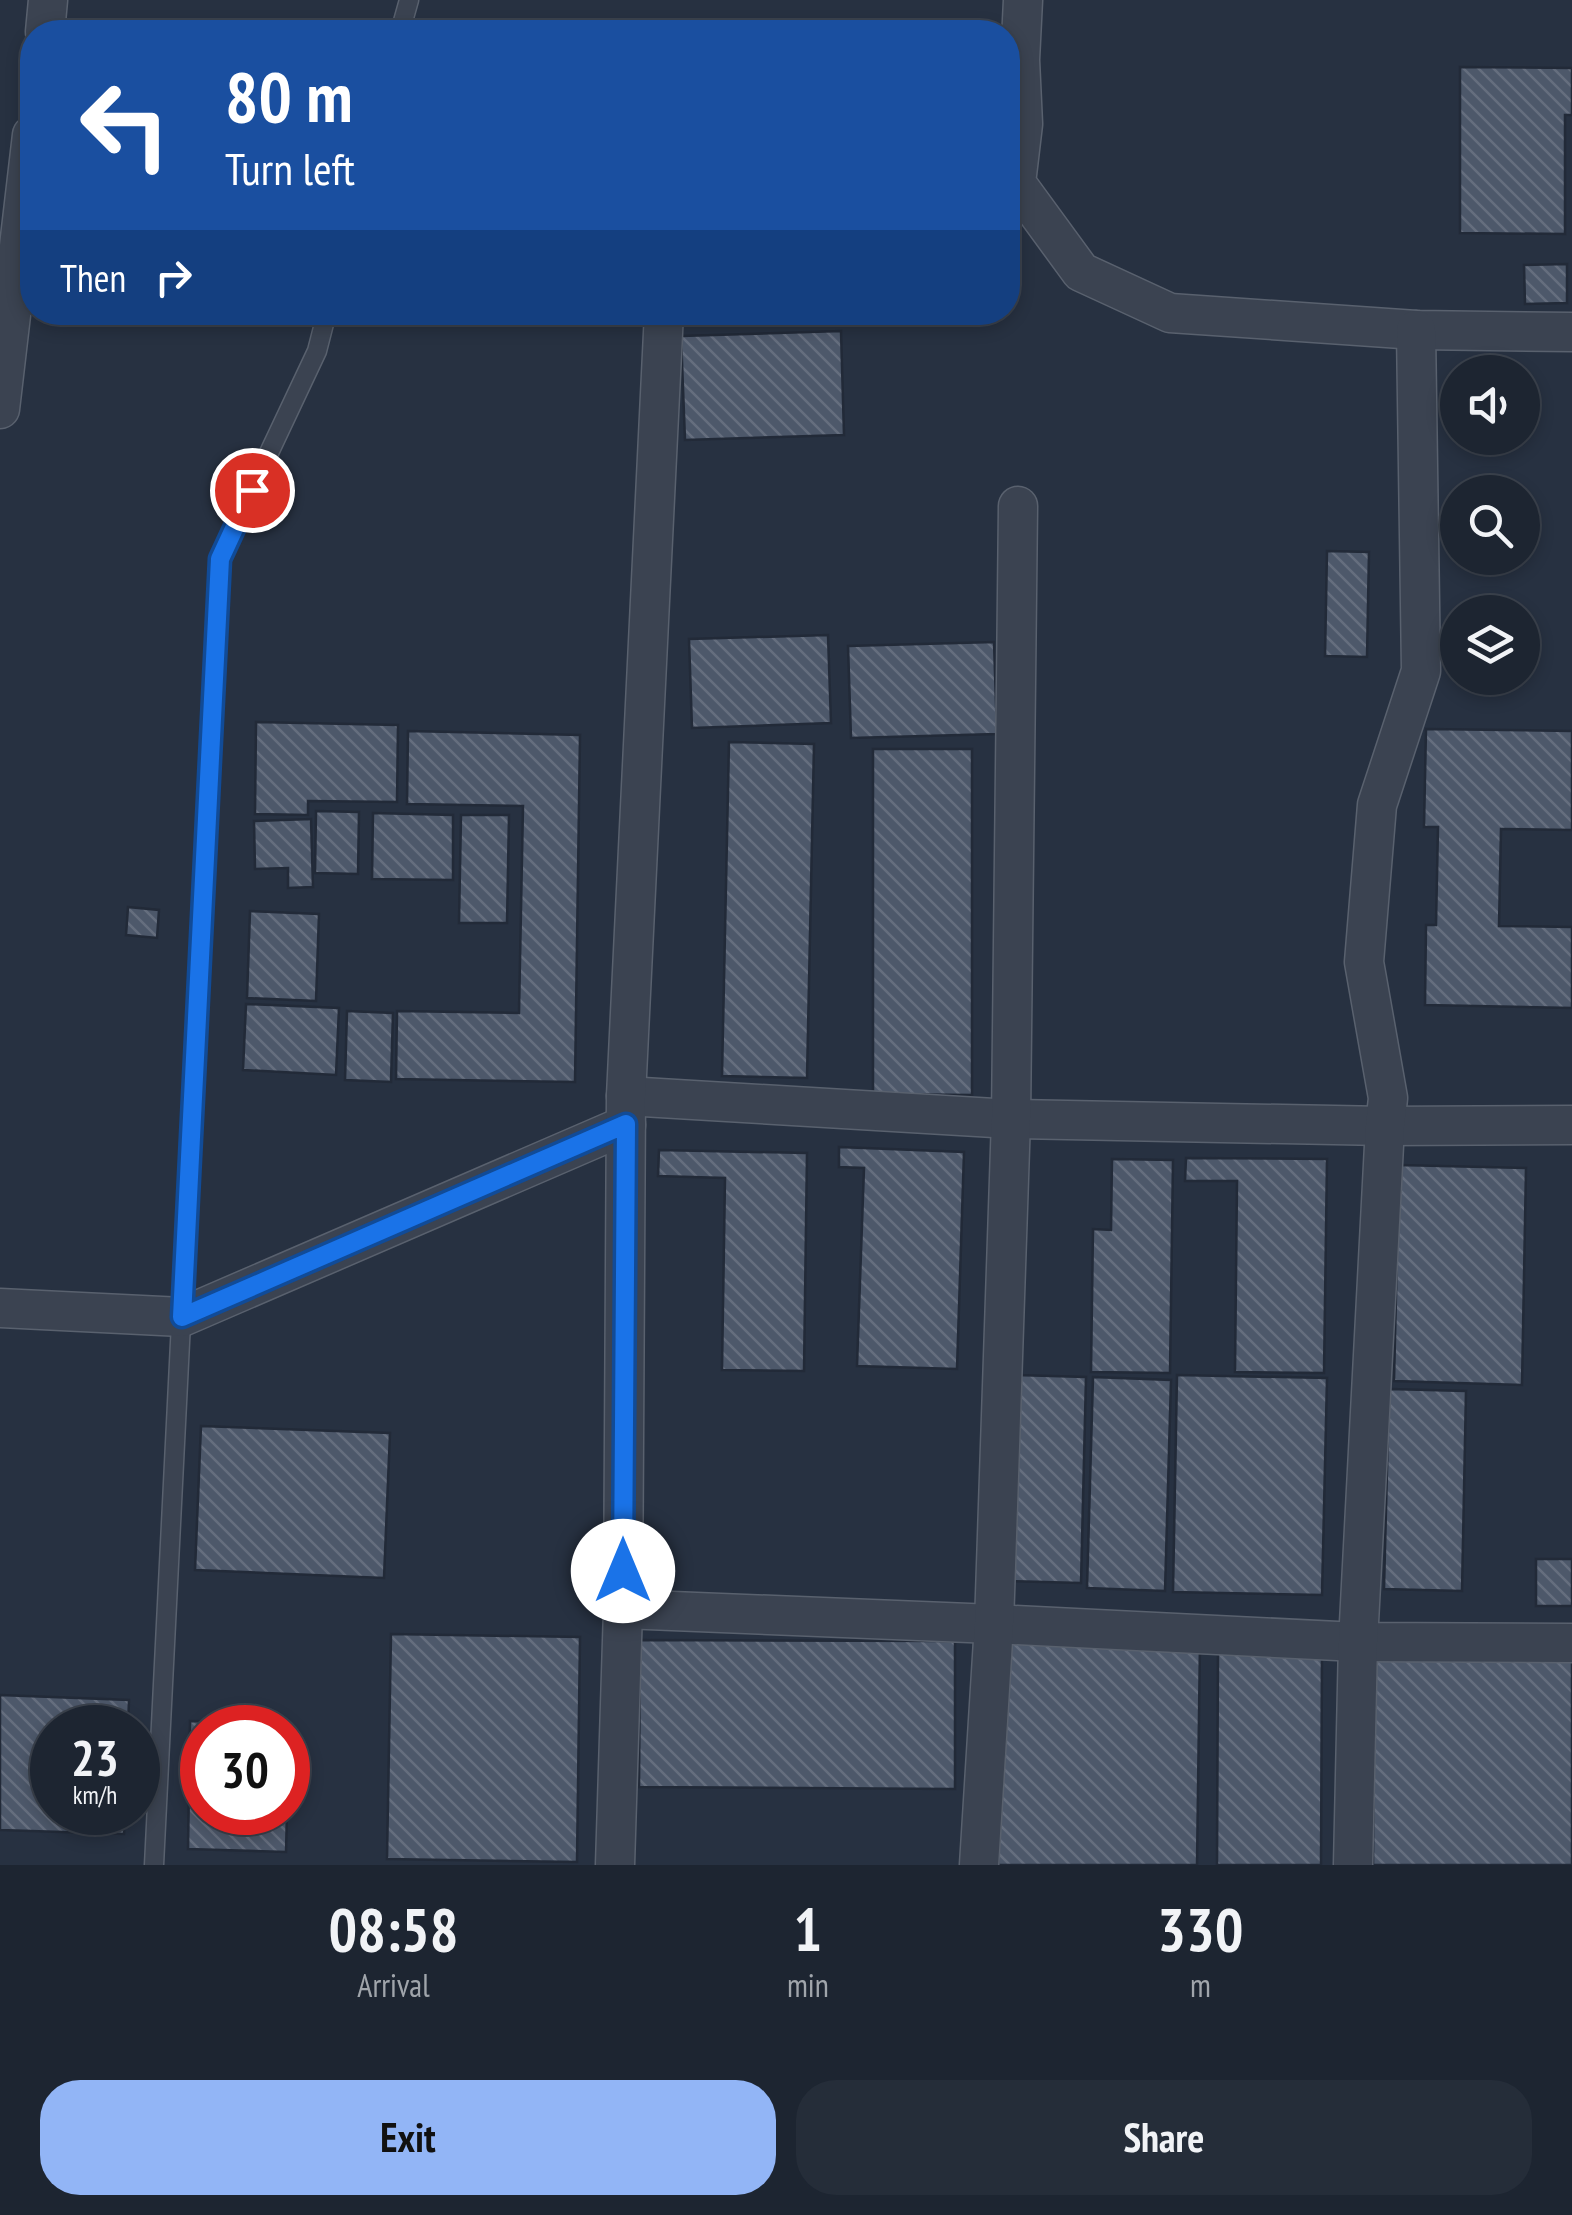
<!DOCTYPE html>
<style>
body{margin:0;font-family:"PT Sans Narrow",sans-serif;background:#252d39;color:#f1f3f6;height:100vh;display:flex;flex-direction:column;font-size:38px;white-space:nowrap}
*{box-sizing:border-box;margin:0}
p{font-size:32px;color:#a0a5ab}
.icon{flex:none;width:55px;height:55px;fill:none;stroke:currentColor;stroke-width:2;stroke-linecap:round;stroke-linejoin:round}
.map{position:relative;height:1865px;overflow:hidden}
.panel{display:flex;flex-direction:column;background:#1d2531;flex:1}
.panel>*{flex:none}
.hud{position:absolute;left:20px;top:20px;width:1000px;height:305px;border-radius:40px;box-shadow:0 5px 15px #0003,0 0 0 2px #3b424d;background:#1a4fa0;color:#fff;overflow:hidden}
.controls{position:absolute;left:1440px;top:355px;display:grid;gap:20px}
.controls a{display:grid;place-items:center;width:100px;height:100px;border-radius:50%;background:#1d2531;box-shadow:0 5px 15px #0003,0 0 0 2px #3b424d;font-size:50px}
.speed{position:absolute;left:30px;top:1705px;display:flex;gap:20px;font-size:50px;font-weight:700;text-align:center}
.speed>*{display:grid;place-content:center;width:130px;height:130px;border-radius:50%;background:#1d2531;box-shadow:0 5px 15px #0003,0 0 0 2px #3b424d;line-height:1}
.speed small{font-size:25px;font-weight:400}
.speed .limit{border:15px solid #d22;background:#fff;color:#111}
.pin{position:absolute;display:grid;place-items:center;width:85px;height:85px;color:#fff;margin:-42px;border:5px solid #fff;border-radius:50%;box-shadow:0 2px 10px #0007}
.me{position:absolute;width:110px;margin:-55px;rotate:0deg;stroke-linejoin:round;filter:drop-shadow(0 0 8px #0008)}
.turn{display:flex;align-items:center;gap:35px;height:210px;padding:0 40px;font-size:45px}
.turn .icon{width:130px;height:130px;stroke-width:2.5}
.turn b{display:block;font-size:70px;line-height:85px}
.then{display:flex;align-items:center;height:95px;padding:0 40px;background:#0003;gap:20px;font-size:38px}
.eta{display:flex;justify-content:space-evenly;align-items:center;height:170px;text-align:center}
.eta b{font-size:60px;font-weight:800;line-height:70px}
.primary-button{display:flex;gap:20px;margin-top:auto;padding:20px 40px}
.primary-button a{flex:1;height:115px;border-radius:40px;background:#92b5f6;color:#111;font-size:40px;font-weight:800;line-height:115px;text-align:center}
.primary-button a+a{background:#252d39;color:#f1f3f6}
.map>svg:first-child{display:block}
.building{fill:url(#building-back-hatch);stroke:#222a38;stroke-width:2.5}
.lines{fill:none;stroke-linecap:round;stroke-linejoin:round}
.lane-casing{stroke:#59616e;stroke-width:21}
.street-casing{stroke:#59616e;stroke-width:41}
.lane{stroke:#3b4351;stroke-width:18}
.street{stroke:#3b4351;stroke-width:38}
.route-casing{stroke:#114b97;stroke-width:25}
.route{stroke:#1a73e8;stroke-width:18}
</style>
<div class="map">
<svg width="1572" height="1865" viewBox="0 0 1572 1865">
<defs>
<pattern id="building-back-hatch" width="6" height="6" patternUnits="userSpaceOnUse" patternTransform="scale(2.5)"><rect width="6" height="6" fill="#4d586a"/><path d="M-1 5l2 2M0 0l6 6M5-1l2 2" fill="none" stroke="#656e7e"/></pattern>
</defs>
<rect width="100%" height="100%" fill="#273141"/>
<g class="building">
<path d="M 986,23 L 987,32 L 834,31 Z"/>
<path d="M 1460,67 L 1572,68 L 1572,115 L 1565,115 L 1565,234 L 1460,233 Z"/>
<path d="M 1567,264 L 1567,303 L 1525,304 L 1524,265 Z"/>
<path d="M 841,331 L 844,435 L 685,440 L 681,336 Z"/>
<path d="M 1327,551 L 1369,552 L 1367,657 L 1325,656 Z"/>
<path d="M 828,635 L 831,723 L 692,728 L 689,639 Z"/>
<path d="M 994,642 L 997,734 L 851,738 L 848,646 Z"/>
<path d="M 256,722 L 398,725 L 397,802 L 308,801 L 308,815 L 255,814 Z"/>
<path d="M 1426,729 L 1572,731 L 1572,830 L 1501,829 L 1499,926 L 1572,927 L 1572,1008 L 1425,1005 L 1426,925 L 1436,925 L 1438,827 L 1424,827 Z"/>
<path d="M 408,731 L 580,735 L 575,1082 L 396,1079 L 397,1011 L 519,1013 L 523,806 L 407,804 Z"/>
<path d="M 729,742 L 814,744 L 807,1078 L 722,1076 Z"/>
<path d="M 873,749 L 972,749 L 972,1095 L 873,1094 Z"/>
<path d="M 316,811 L 359,812 L 358,874 L 315,873 Z"/>
<path d="M 373,813 L 453,815 L 453,880 L 372,879 Z"/>
<path d="M 461,815 L 509,815 L 507,923 L 459,923 Z"/>
<path d="M 311,819 L 313,887 L 288,888 L 288,868 L 255,869 L 254,821 Z"/>
<path d="M 128,907 L 159,910 L 157,938 L 126,935 Z"/>
<path d="M 250,911 L 319,914 L 316,1001 L 247,998 Z"/>
<path d="M 246,1004 L 339,1008 L 336,1075 L 243,1070 Z"/>
<path d="M 347,1011 L 393,1013 L 391,1082 L 345,1080 Z"/>
<path d="M 839,1147 L 964,1152 L 957,1369 L 857,1366 L 864,1168 L 839,1167 Z"/>
<path d="M 659,1150 L 807,1153 L 804,1371 L 722,1370 L 725,1178 L 658,1176 Z"/>
<path d="M 1186,1158 L 1327,1159 L 1324,1373 L 1235,1372 L 1237,1181 L 1185,1181 Z"/>
<path d="M 1112,1159 L 1173,1160 L 1170,1373 L 1091,1372 L 1093,1229 L 1111,1230 Z"/>
<path d="M 1399,1165 L 1526,1168 L 1522,1385 L 1394,1381 Z"/>
<path d="M 1014,1375 L 1086,1377 L 1081,1583 L 1009,1581 Z"/>
<path d="M 1177,1375 L 1327,1378 L 1322,1595 L 1173,1592 Z"/>
<path d="M 1093,1377 L 1171,1380 L 1165,1591 L 1087,1588 Z"/>
<path d="M 1389,1389 L 1466,1391 L 1462,1591 L 1384,1589 Z"/>
<path d="M 201,1426 L 390,1433 L 384,1578 L 195,1570 Z"/>
<rect x="1536" y="1559" width="36" height="47"/>
<path d="M 391,1634 L 580,1637 L 577,1862 L 387,1859 Z"/>
<path d="M 1002,1638 L 1200,1642 L 1197,1865 L 998,1865 Z"/>
<path d="M 640,1640 L 955,1641 L 955,1789 L 639,1787 Z"/>
<path d="M 1218,1648 L 1322,1649 L 1321,1865 L 1217,1865 Z"/>
<path d="M 1374,1653 L 1572,1654 L 1572,1865 L 1373,1865 Z"/>
<path d="M 0,1695 L 129,1700 L 128,1728 L 52,1728 L 52,1812 L 125,1812 L 124,1834 L 0,1830 Z"/>
<path d="M 190,1721 L 289,1723 L 288,1786 L 288,1728 L 202,1728 L 202,1812 L 287,1812 L 286,1852 L 188,1849 Z"/>
</g>
<g class="lines">
<defs>
<g id="lane">
<path d="M 400,32 L 409,0"/>
<path d="M 154,1865 L 219,559 L 317,351 L 327,312"/>
</g>
<g id="street">
<path d="M 1023,0 L 1020,60 L 1023,124 L 1016,183 L 1081,272 L 1170,313 L 1416,330 L 1572,332"/>
<path d="M 45,32 L 48,0"/>
<path d="M 0,409 L 32,135"/>
<path d="M 626,1096 L 1011,1119 L 1385,1126 L 1572,1125"/>
<path d="M 0,1308 L 182,1317 L 626,1125"/>
<path d="M 623,1609 L 994,1624 L 1358,1642 L 1572,1643"/>
<path d="M 615,1865 L 623,1609 L 626,1096 L 664,312"/>
<path d="M 979,1865 L 994,1624 L 1011,1119 L 1018,506"/>
<path d="M 1353,1865 L 1358,1642 L 1385,1126 L 1388,1098 L 1364,962 L 1377,805 L 1421,671 L 1416,330"/>
</g>
</defs>
<use href="#lane" class="lane-casing"/>
<use href="#street" class="street-casing"/>
<use href="#lane" class="lane"/>
<use href="#street" class="street"/>
</g>
<g class="lines">
<defs>
<path id="route" d="M 252,490 L 220,559 L 182,1317 L 626,1124 L 623,1571"/>
</defs>
<use href="#route" class="route-casing"/>
<use href="#route" class="route"/>
</g>
</svg>
<div class="controls">
<a><svg class="icon" aria-label="sound" viewBox="0 0 24 24"><path d="M4 9h4l5-4v14l-5-4H4zM17 9q2 3 0 6"/></svg></a>
<a><svg class="icon" aria-label="search" viewBox="0 0 24 24"><circle cx="10" cy="10" r="6"/><path d="M15 15l6 6"/></svg></a>
<a><svg class="icon" aria-label="layers" viewBox="0 0 24 24"><path d="M12 4l9 5-9 5-9-5zM3 14l9 5 9-5"/></svg></a>
</div>
<div class="speed"><div>23<small>km/h</small></div><div class="limit">30</div></div>
<div class="pin" style="left:252px;top:490px;background:#d93025"><svg class="icon" aria-label="arrive" viewBox="0 0 24 24"><path d="M6 21V4h12l-3 4 3 4H6"/></svg></div>
<svg class="me" style="left:623px;top:1571px" viewBox="-20 -20 40 40"><circle r="19" fill="#fff"/><path d="M0-13L10 11 0 6-10 11z" fill="#1a73e8"/></svg>
<div class="hud">
<div class="turn"><svg class="icon" aria-label="left" viewBox="0 0 24 24"><path d="M17 20v-9H6M10 6l-5 5 5 5"/></svg><div><b>80 m</b>Turn left</div></div>
<div class="then">Then<svg class="icon" aria-label="right" viewBox="0 0 24 24"><path d="M7 20v-9h11M14 6l5 5-5 5"/></svg></div>
</div>
</div>
<section class="panel">
<div class="eta">
<div><b>08:58</b><p>Arrival</p></div>
<div><b>1</b><p>min</p></div>
<div><b>330</b><p>m</p></div>
</div>
<div class="primary-button"><a>Exit</a><a>Share</a></div>
</section>
